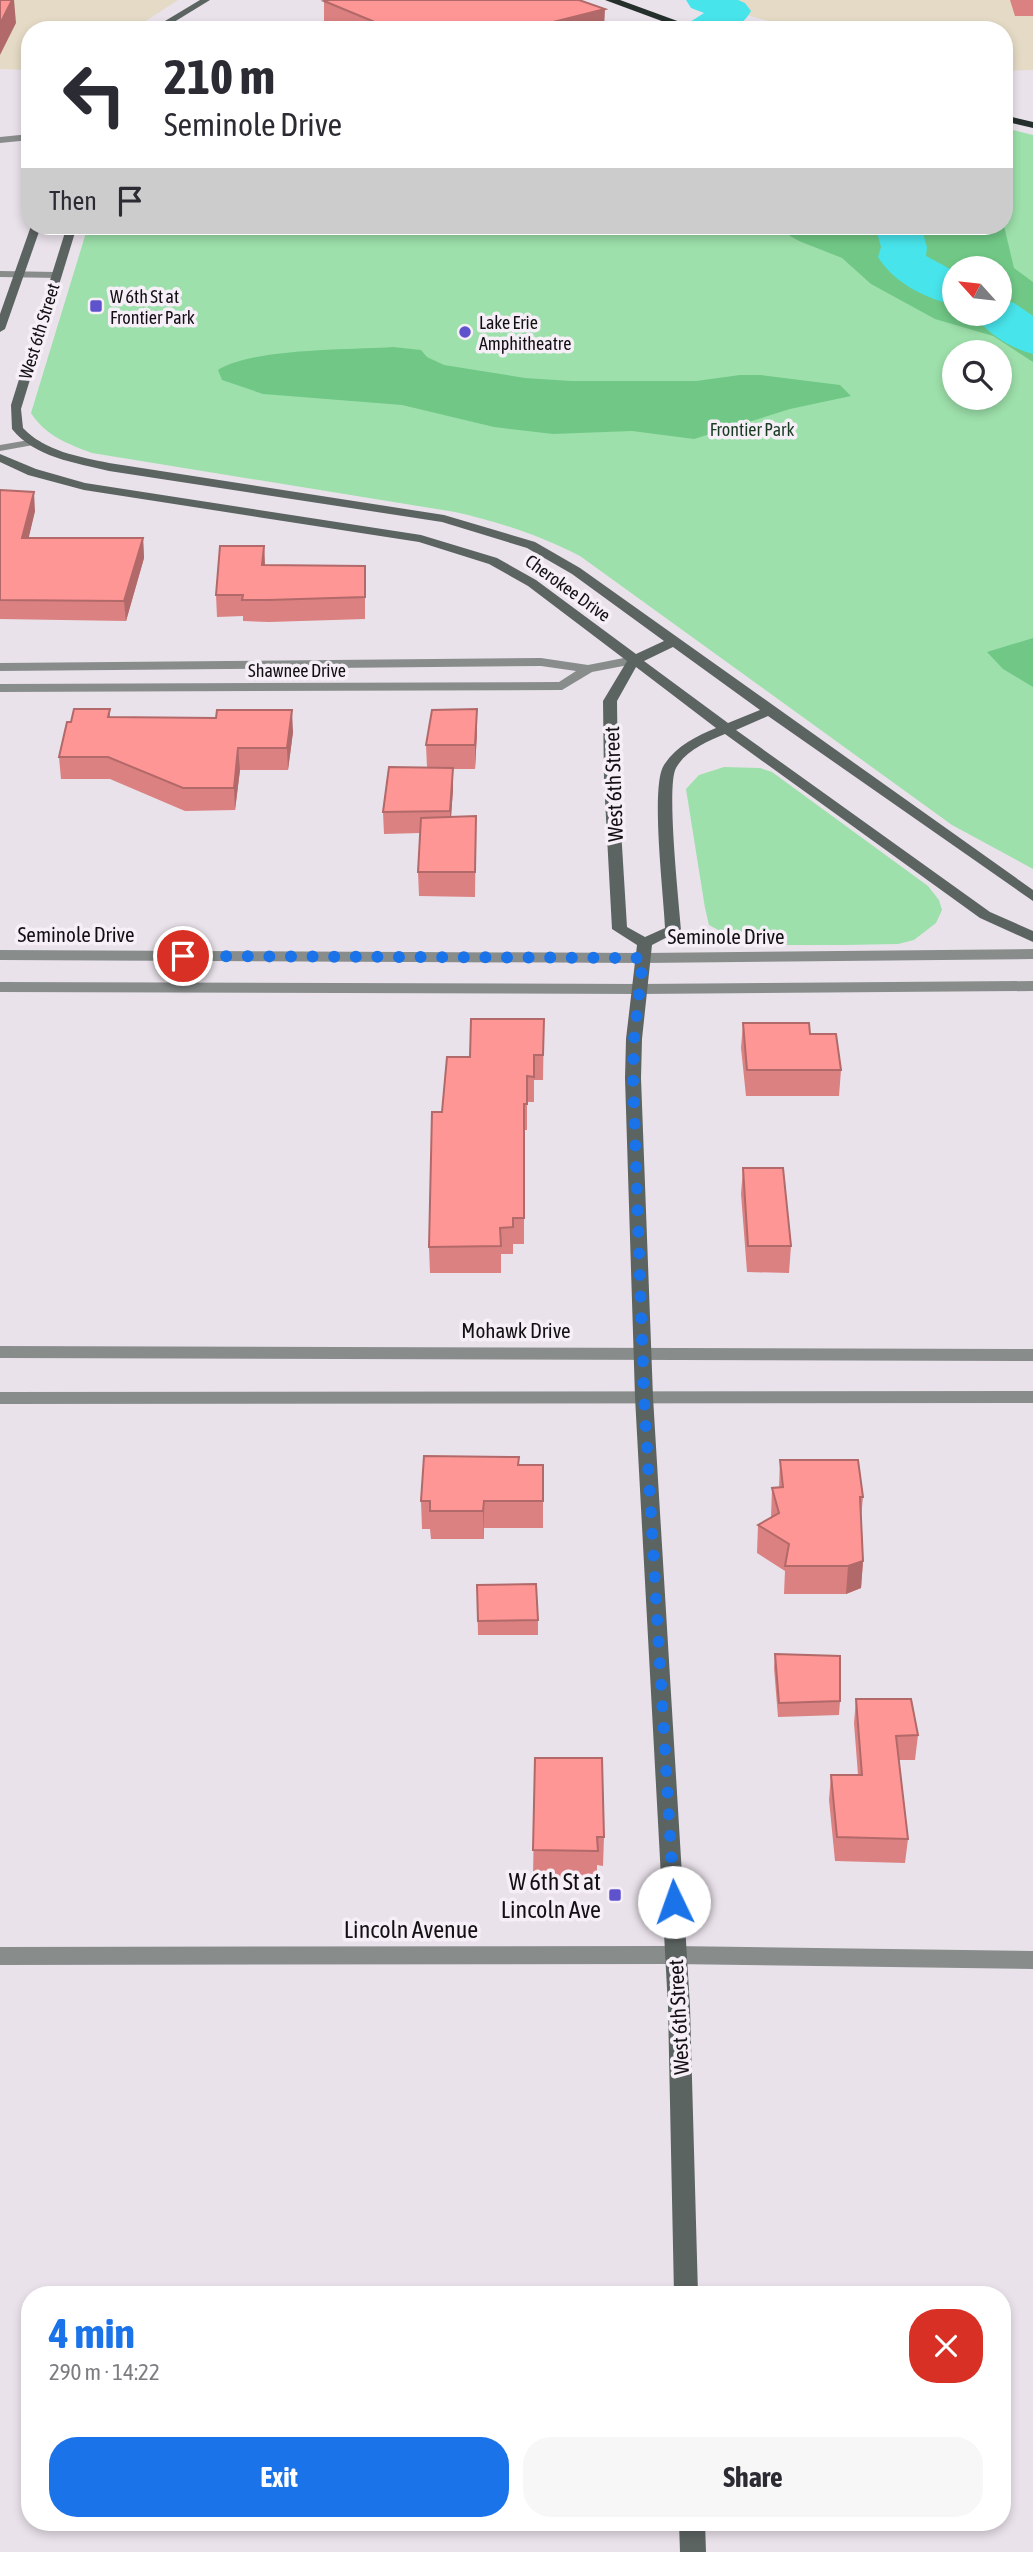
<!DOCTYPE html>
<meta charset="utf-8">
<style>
body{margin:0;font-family:"Asap Condensed",sans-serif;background:#f7f7f7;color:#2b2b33;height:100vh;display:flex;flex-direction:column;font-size:26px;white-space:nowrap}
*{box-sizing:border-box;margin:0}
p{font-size:23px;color:#7c7c81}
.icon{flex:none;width:38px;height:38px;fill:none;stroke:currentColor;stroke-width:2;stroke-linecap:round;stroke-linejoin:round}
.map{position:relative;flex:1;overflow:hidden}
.side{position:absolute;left:21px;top:2286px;width:990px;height:245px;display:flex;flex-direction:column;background:#fff;border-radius:28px;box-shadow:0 4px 10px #0003}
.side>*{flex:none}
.top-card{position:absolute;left:21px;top:21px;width:992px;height:214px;border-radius:28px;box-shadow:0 4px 10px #0003;background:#fff;color:#2b2b33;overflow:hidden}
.needle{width:46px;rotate:297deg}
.buttons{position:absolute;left:942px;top:256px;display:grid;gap:14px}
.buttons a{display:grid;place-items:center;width:70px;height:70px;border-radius:50%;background:#fff;box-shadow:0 4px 10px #0003;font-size:35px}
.pin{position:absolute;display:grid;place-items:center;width:60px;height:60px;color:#fff;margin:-30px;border:4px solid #fff;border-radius:50%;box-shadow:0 2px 7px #0007}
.me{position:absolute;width:77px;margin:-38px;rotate:357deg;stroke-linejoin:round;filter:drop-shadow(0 0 5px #0008)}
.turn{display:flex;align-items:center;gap:24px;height:147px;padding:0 28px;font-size:32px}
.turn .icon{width:91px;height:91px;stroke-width:2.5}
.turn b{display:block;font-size:49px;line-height:60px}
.then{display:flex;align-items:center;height:66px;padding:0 28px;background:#0003;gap:14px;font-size:26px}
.round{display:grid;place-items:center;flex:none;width:74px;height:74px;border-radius:28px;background:#f7f7f7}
.headline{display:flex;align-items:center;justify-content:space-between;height:119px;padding:0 28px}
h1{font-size:42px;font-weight:700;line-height:52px;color:#1a73e8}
.button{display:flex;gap:14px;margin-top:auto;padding:14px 28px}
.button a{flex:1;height:80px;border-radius:28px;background:#1a73e8;color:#fff;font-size:28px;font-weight:700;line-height:80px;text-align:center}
.button a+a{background:#f7f7f7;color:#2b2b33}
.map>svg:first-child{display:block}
.education{fill:#e4dac5}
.green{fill:#9de0ab;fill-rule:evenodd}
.forest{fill:#71c886;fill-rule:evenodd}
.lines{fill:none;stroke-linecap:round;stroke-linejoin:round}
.river{fill:#48e4eb;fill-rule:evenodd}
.street{fill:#888d8c;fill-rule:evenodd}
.secondary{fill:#5c6462;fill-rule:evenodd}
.highway{fill:#252f2c;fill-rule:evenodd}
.wall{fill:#db8181}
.shaded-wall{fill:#b26969}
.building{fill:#ff9696;stroke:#b26969;stroke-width:2}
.route{stroke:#1a73e8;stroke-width:12;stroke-dasharray:0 21.6}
.poi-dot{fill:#5e53cc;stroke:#f7eff8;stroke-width:2.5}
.labels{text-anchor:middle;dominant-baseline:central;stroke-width:7;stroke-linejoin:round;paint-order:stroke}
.far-poi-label{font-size:18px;fill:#121013;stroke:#f7eff8;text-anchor:start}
.far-street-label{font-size:18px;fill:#121013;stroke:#f7eff8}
.far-park-label{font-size:18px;fill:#183c22;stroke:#f7eff8}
.street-label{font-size:21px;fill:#121013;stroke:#f7eff8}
.near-poi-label{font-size:24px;fill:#121013;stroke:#f7eff8;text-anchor:end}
.near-street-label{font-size:24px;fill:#121013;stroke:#f7eff8}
</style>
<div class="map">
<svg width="1033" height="2552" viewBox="0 0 1033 2552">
<rect width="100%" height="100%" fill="#eae2eb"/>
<g class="education">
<path d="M 0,0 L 178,0 L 132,30 L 30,30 L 30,70 L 0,69 Z"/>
<path d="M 713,0 L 1033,0 L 1033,70 L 1005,71 L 1004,30 L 803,30 L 746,15 Z"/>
</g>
<g class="green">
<path d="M 1005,128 L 1033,135 L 1033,869 L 952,825 L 580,556 C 539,535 499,522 455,512 L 92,453 C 68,444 46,436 31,413 L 88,226 L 1004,226 ZM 954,268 L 999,268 L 999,313 L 954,313 ZM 954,352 L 999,352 L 999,397 L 954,397 Z"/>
<path d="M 724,767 L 760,768 L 772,772 L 928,886 L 939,900 L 942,910 L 936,923 L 914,940 L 898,944 L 845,945 L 770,945 L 737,940 L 709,925 L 705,908 L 686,789 L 699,775 Z"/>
</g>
<g class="forest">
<path d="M 773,226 L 1004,226 L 1014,268 L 1033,282 L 1033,362 L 993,336 L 935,319 L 871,284 L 842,258 L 799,241 ZM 954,268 L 999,268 L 999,313 L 954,313 Z"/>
<path d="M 393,347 L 421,350 L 427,357 L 444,365 L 525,378 L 571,381 L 696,381 L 740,375 L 761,375 L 840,385 L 851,396 L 790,409 L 694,439 L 632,431 L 553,434 L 494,427 L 402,405 L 263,394 L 222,380 L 218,370 C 252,348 349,350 393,347 Z"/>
<path d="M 1033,638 L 1033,687 L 1003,669 L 987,652 Z"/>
</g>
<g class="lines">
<g class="river">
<path d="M 686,0 L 738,0 L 745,3 L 751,11 C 737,37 710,30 684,30 L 690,22 L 704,13 L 691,8 Z"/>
<path d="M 875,226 L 921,226 L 927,247 L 926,256 L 954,271 L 954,305 C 925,298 894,283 878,257 L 881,247 Z"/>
<path d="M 999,299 L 1014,303 L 1033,316 L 1033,354 C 1010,348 986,333 973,313 L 999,313 Z"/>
</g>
<g class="street">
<path d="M 30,134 L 30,140 L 0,143 L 0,137 Z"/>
<path d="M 0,271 L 57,272 L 62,275 L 57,278 L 0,277 Z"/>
<path d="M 35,439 L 41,442 L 39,444 L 0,451 L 0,445 Z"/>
<path d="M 634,656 L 641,660 L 639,663 L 592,672 L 562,690 L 0,692 L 0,684 L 559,682 L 576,671 L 541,666 L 0,671 L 0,663 L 541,658 L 588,665 Z"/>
<path d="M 1033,949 L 1033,959 L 643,963 L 0,960 L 0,950 L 643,953 Z"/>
<path d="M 1033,981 L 1033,991 L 639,994 L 0,992 L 0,982 L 639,984 Z"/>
<path d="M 0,1346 L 1033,1349 L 1033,1361 L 0,1358 Z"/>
<path d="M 1033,1391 L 1033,1403 L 0,1404 L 0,1392 Z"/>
<path d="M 674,1946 L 1033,1951 L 1033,1969 L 674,1964 L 0,1965 L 0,1947 Z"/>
</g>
<g class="secondary">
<path d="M 200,0 L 210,0 L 161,30 L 150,30 Z"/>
<path d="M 31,226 L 41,226 L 5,329 L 0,332 L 0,314 Z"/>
<path d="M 67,226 L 77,226 L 21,409 L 23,428 C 44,451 80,457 109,463 L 444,515 L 535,542 L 580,568 L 1033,890 L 1033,901 L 768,716 L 736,730 L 990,912 L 1033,931 L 1033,942 L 980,918 L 725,734 C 708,741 686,750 676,768 C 666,786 679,902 681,930 L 652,945 L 642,1039 L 641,1078 L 653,1397 L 690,2007 L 698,2294 L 674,2294 L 668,2007 L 635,1397 L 625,1078 L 626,1039 L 637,945 L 612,929 L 604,781 L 603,701 L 627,661 L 528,586 L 489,564 L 419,542 L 84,490 L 28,475 L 0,462 L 0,454 L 36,469 L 85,483 L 421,535 L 497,558 L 536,580 L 636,654 L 664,641 L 572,574 L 527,548 L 442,522 L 109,471 C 76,463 34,457 12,429 L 11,405 ZM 673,647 L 760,710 L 728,723 L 644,661 ZM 636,667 L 716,728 C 697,736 676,746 664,765 C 650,785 664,898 665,928 L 645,937 L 627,927 L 618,781 L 617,701 Z"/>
<path d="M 679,2522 L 705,2522 L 706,2552 L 680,2552 Z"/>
</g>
<g class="highway">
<path d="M 605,0 L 620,0 L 702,30 L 686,30 Z"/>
<path d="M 1004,115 L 1033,122 L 1033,128 L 1004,121 Z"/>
</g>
</g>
<g class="wall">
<path d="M 1010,0 L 1033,0 L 1033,16 L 1015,16 Z"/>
<path d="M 324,1 L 604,30 L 338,30 L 324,24 Z"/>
<path d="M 0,490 L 35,511 L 28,538 L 143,538 L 144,558 L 126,621 L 0,619 Z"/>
<path d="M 264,546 L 265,565 L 365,587 L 365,619 L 269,622 L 243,621 L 243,616 L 217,617 L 216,595 Z"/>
<path d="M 110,709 L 110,717 L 293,732 L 288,770 L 240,770 L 235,810 L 185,811 L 110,779 L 61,779 L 59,757 Z"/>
<path d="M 477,709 L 477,732 L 475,769 L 453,769 L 453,789 L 451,817 L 476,816 L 475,897 L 419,896 L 418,872 L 420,833 L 384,834 L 383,812 L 427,767 L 426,745 Z"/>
<path d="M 544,1019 L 543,1080 L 534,1080 L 534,1102 L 527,1102 L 527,1130 L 524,1130 L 524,1244 L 513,1244 L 513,1254 L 501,1254 L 501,1273 L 430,1273 L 429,1247 L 442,1112 L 470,1057 Z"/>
<path d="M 743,1023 L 810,1034 L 841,1070 L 839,1096 L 746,1096 L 741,1048 Z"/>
<path d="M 743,1168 L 791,1246 L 789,1273 L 747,1272 L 741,1194 Z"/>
<path d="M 780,1460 L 863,1497 L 861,1518 L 863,1561 L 861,1588 L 846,1594 L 784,1594 L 785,1571 L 757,1553 L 758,1525 L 771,1518 L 772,1488 L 779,1488 Z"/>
<path d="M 519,1465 L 543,1465 L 543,1528 L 484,1528 L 484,1539 L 431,1539 L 430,1529 L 422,1529 L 421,1501 Z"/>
<path d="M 477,1585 L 538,1620 L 538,1635 L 478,1635 Z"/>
<path d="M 775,1654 L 840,1701 L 839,1715 L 778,1717 L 774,1668 Z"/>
<path d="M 856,1699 L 918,1735 L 915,1760 L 899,1760 L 908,1839 L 905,1863 L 835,1861 L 829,1800 L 831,1775 L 858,1775 L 854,1723 Z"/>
<path d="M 535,1758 L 604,1837 L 603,1866 L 597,1865 L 597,1879 L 533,1879 Z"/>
</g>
<g class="shaded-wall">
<path d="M 12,0 L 14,0 L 16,23 L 0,55 L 0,24 Z"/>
<path d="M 605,9 L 604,30 L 545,30 L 545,24 Z"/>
<path d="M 34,492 L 35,511 L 24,558 L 22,538 Z"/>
<path d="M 143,538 L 144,558 L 126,621 L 124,601 Z"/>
<path d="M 264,546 L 265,567 L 262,565 Z"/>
<path d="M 477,709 L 477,732 L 475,769 L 475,745 Z"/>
<path d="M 292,710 L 293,732 L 288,770 L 287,748 Z"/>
<path d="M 238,748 L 240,770 L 235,810 L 234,788 Z"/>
<path d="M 453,768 L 453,789 L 450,832 L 450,811 Z"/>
<path d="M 484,1501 L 484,1539 L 483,1511 Z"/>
<path d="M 863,1561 L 861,1588 L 846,1594 L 848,1566 Z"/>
</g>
<g class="building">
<path d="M 0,0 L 12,0 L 0,24 Z"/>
<path d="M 329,0 L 579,0 L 605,9 L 545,24 L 545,30 L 394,30 L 324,1 Z"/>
<path d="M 0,490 L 34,492 L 22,538 L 143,538 L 124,601 L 0,600 Z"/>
<path d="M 220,546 L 264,546 L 262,565 L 365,566 L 365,597 L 268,600 L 242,600 L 243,595 L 216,595 Z"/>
<path d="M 74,709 L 110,709 L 108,717 L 216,718 L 217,710 L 292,710 L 287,748 L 238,748 L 234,788 L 183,788 L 108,757 L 59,757 L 67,722 L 71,722 Z"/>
<path d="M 477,709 L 475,745 L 426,745 L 432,710 Z"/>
<path d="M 389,767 L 453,768 L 450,811 L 383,812 Z"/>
<path d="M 476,816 L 475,872 L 418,872 L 421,818 Z"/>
<path d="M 471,1019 L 544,1019 L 543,1055 L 534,1055 L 534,1077 L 527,1076 L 527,1104 L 524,1104 L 524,1218 L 513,1218 L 513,1227 L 500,1228 L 501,1246 L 429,1247 L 432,1112 L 442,1112 L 447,1057 L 470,1057 Z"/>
<path d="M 743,1023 L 809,1023 L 810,1034 L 836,1034 L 841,1070 L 747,1070 Z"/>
<path d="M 743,1168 L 783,1168 L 791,1246 L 748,1246 Z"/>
<path d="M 424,1456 L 519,1457 L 518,1465 L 543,1465 L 543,1501 L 484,1501 L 483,1511 L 430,1511 L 430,1501 L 421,1501 Z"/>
<path d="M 780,1460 L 858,1460 L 863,1497 L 860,1497 L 863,1561 L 848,1566 L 785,1566 L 789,1544 L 758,1525 L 779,1513 L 772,1488 L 783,1487 Z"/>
<path d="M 536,1584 L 538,1620 L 478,1621 L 477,1585 Z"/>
<path d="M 775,1654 L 840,1656 L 840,1701 L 779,1703 Z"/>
<path d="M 856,1699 L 911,1699 L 918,1735 L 896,1736 L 908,1839 L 837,1837 L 831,1775 L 862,1775 Z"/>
<path d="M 535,1758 L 602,1758 L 604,1837 L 597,1837 L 598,1851 L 533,1850 Z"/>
</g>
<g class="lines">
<path class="route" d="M 183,956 L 643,958 L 634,1039 L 633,1077 L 644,1397 L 674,1902"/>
</g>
<g class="poi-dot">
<rect x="89" y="299" width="14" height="14" rx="3.5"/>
<circle cx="465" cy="332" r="7"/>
<rect x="608" y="1888" width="14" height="14" rx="3.5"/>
</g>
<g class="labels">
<g class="far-poi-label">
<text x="110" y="296">W 6th St at<tspan x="110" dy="21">Frontier Park</tspan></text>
<text x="479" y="322">Lake Erie<tspan x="479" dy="21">Amphitheatre</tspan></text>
</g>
<g class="far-street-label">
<text transform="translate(39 331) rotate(-73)">West 6th Street</text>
<text transform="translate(568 588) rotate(36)">Cherokee Drive</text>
<text x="297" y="670">Shawnee Drive</text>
</g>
<g class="far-park-label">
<text x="752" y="429">Frontier Park</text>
</g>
<g class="street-label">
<text transform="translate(613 784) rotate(-92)">West 6th Street</text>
<text x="76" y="934">Seminole Drive</text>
<text x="726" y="936">Seminole Drive</text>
<text x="516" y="1330">Mohawk Drive</text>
<text transform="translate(678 2017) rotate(-93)">West 6th Street</text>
</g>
<g class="near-poi-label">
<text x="601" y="1881">W 6th St at<tspan x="601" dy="28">Lincoln Ave</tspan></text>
</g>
<g class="near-street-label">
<text x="411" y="1929">Lincoln Avenue</text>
</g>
</g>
</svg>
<div class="buttons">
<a><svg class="needle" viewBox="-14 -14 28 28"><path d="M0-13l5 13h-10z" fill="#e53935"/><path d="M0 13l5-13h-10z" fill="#7c7c81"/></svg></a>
<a><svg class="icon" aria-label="search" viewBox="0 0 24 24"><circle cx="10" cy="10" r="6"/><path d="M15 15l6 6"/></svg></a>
</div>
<div class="pin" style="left:183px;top:956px;background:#d93025"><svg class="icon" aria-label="arrive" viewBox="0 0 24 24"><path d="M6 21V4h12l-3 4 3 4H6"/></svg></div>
<svg class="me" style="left:674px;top:1902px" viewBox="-20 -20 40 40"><circle r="19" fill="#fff"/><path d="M0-13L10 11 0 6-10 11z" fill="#1a73e8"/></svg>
<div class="top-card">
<div class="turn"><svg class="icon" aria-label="left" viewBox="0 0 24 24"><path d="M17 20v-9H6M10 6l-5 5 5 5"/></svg><div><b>210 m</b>Seminole Drive</div></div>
<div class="then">Then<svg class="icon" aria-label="arrive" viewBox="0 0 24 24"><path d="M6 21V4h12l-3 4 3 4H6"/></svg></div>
</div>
<section class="side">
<div class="headline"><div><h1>4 min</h1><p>290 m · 14:22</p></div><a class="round" style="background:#d93025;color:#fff"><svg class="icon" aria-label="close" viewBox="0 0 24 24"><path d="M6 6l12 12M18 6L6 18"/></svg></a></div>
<div class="button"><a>Exit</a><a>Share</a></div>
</section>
</div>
